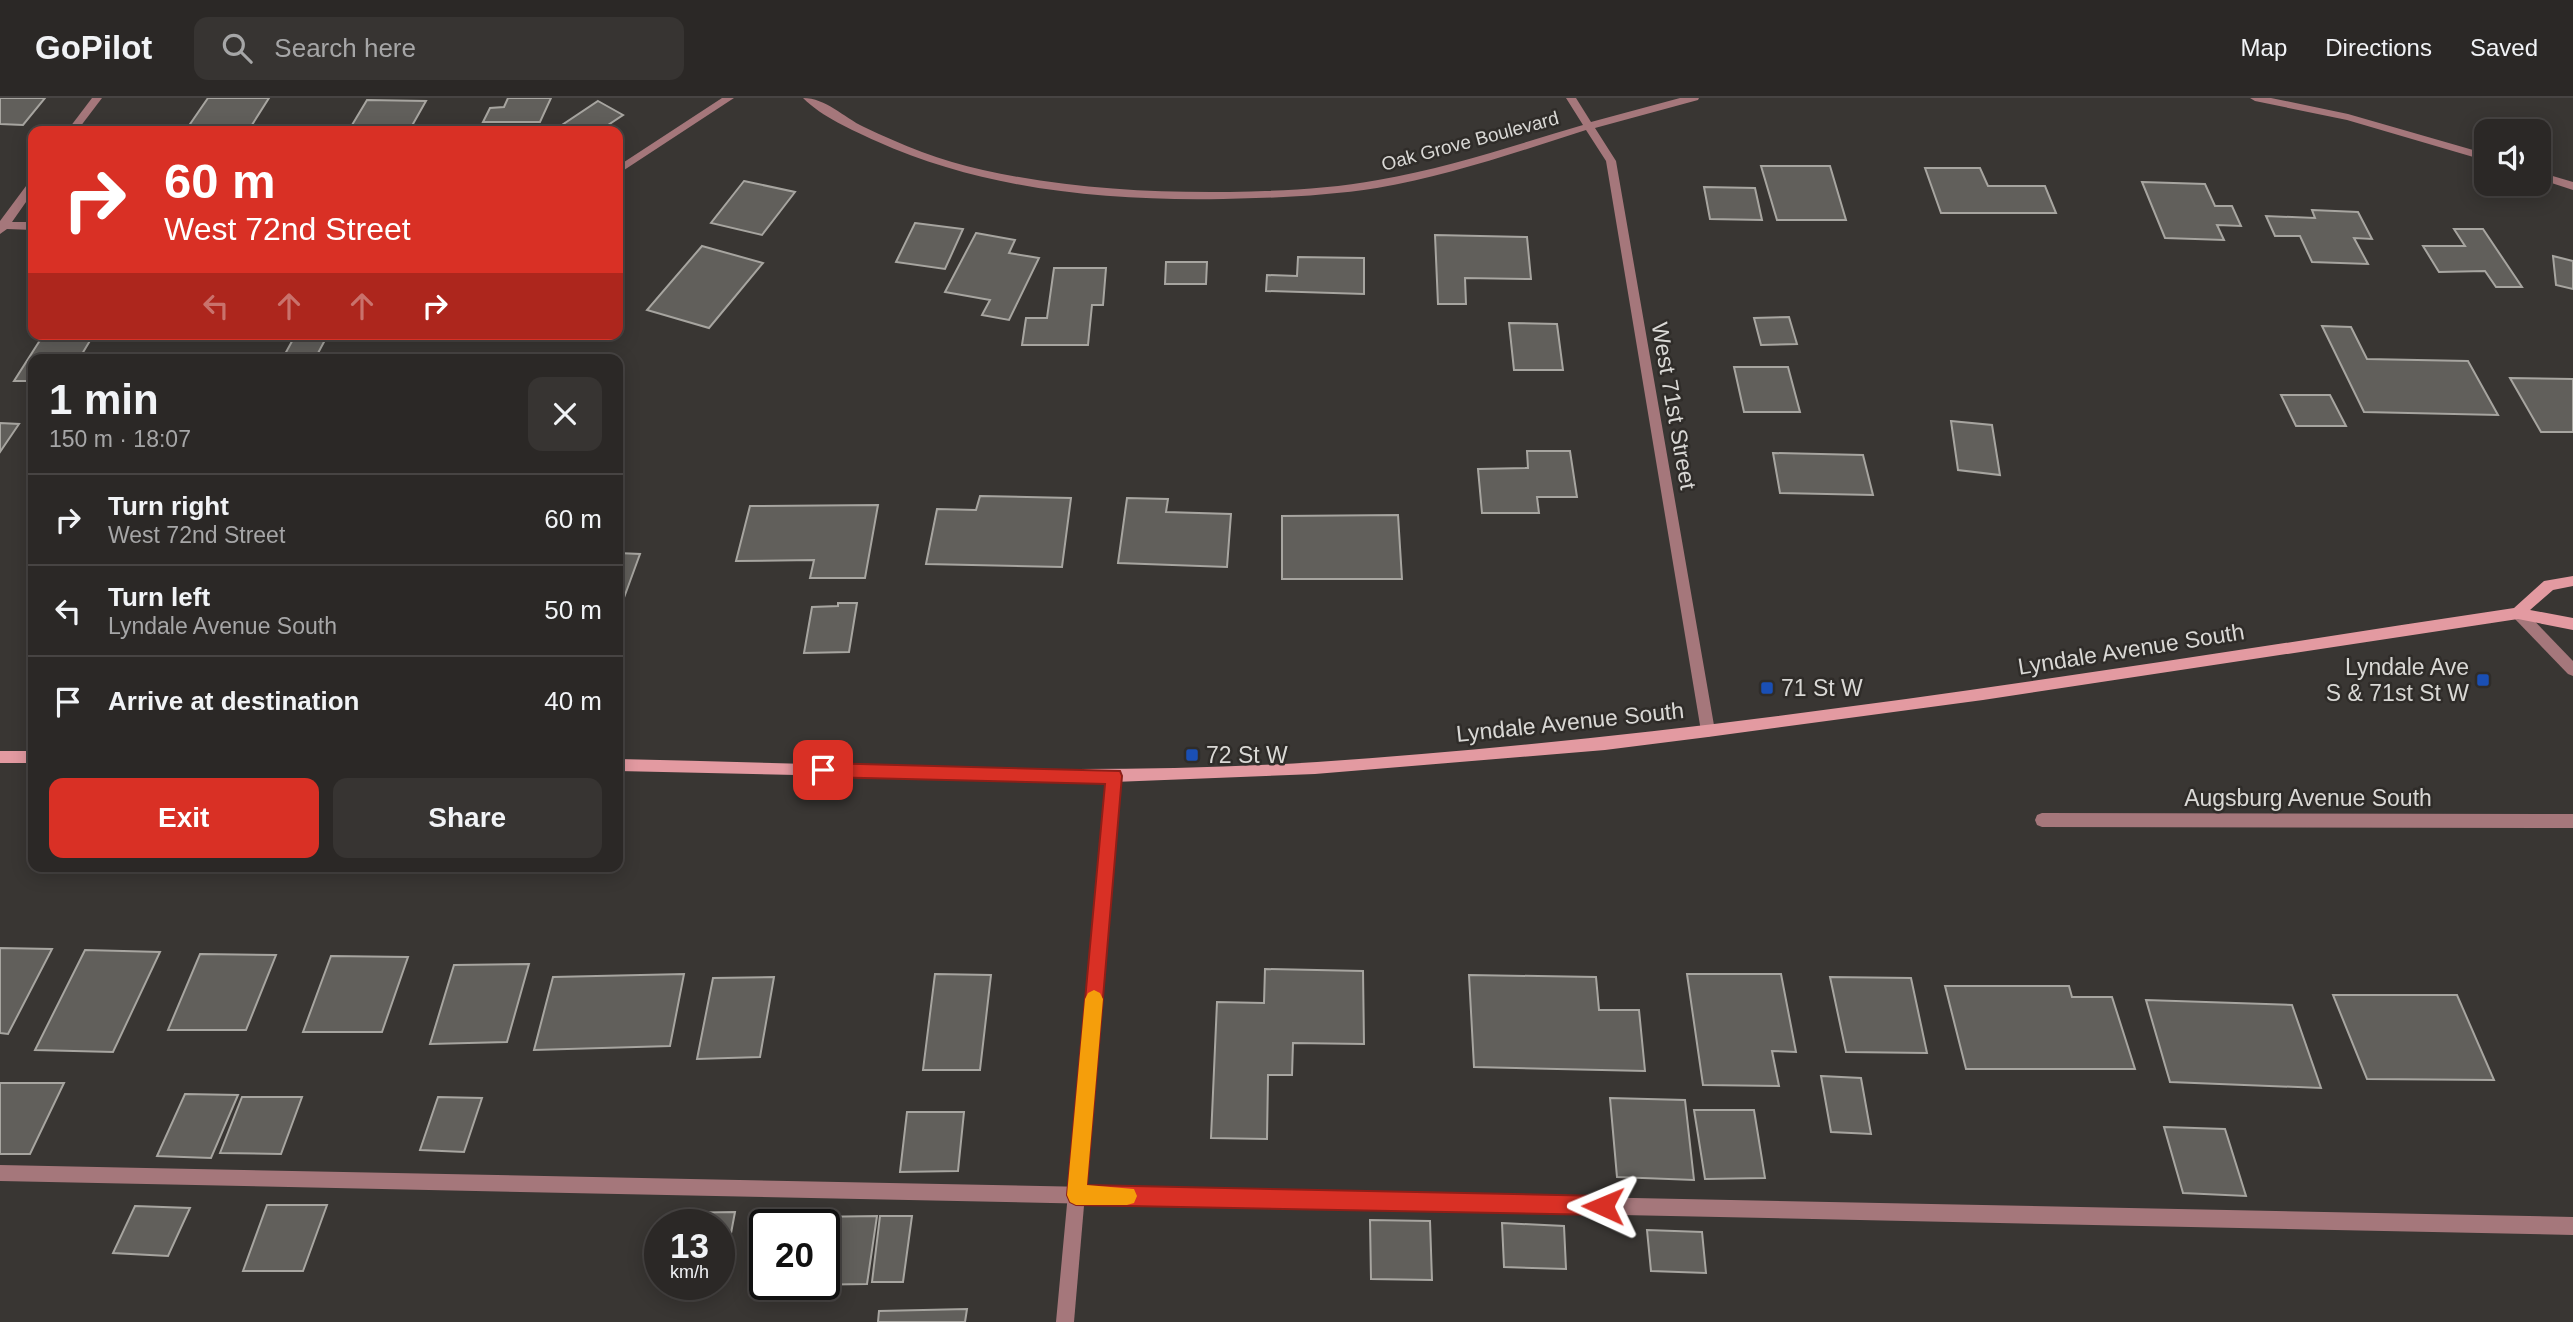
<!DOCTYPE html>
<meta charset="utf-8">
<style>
body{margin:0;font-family:Arial,sans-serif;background:#373432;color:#f1f3f6;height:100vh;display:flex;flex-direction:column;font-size:26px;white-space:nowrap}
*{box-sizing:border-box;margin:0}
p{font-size:23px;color:#a6a6a7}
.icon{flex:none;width:38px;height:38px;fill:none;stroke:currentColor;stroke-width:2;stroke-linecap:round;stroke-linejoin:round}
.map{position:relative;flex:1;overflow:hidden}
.side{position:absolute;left:28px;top:256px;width:595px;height:518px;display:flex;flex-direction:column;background:#2b2826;border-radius:14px;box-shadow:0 4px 18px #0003,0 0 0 2px #474443}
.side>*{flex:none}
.banner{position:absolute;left:28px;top:28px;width:595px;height:214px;border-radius:14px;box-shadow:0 4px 18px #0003,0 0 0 2px #474443;background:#d93025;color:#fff;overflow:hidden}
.fabs{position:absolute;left:2474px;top:21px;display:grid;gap:14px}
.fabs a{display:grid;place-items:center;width:77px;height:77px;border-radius:14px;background:#2b2826;box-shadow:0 4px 18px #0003,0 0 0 2px #474443;font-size:35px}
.speed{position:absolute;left:644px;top:1111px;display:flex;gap:14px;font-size:35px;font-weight:700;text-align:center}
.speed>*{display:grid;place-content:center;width:91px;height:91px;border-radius:50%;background:#2b2826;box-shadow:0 4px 18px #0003,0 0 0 2px #474443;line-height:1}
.speed small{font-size:18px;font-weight:400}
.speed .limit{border:4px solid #111;border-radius:10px;background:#fff;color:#111}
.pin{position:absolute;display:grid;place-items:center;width:60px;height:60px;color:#fff;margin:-30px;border-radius:14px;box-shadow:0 4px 10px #0006}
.me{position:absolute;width:77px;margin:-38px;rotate:271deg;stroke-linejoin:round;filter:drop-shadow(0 0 5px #0008)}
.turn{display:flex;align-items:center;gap:24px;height:147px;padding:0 21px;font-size:32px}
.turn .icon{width:91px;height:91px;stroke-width:2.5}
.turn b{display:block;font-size:49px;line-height:60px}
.lanes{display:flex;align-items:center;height:66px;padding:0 21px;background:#0003;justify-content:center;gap:35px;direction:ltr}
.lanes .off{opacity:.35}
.round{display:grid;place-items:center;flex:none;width:74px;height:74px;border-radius:14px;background:#373432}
.overview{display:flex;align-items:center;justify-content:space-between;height:119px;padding:0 21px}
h1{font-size:42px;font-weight:700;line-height:52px}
.primary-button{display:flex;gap:14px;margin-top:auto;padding:14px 21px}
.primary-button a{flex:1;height:80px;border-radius:14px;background:#d93025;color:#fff;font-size:28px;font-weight:700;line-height:80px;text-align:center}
.primary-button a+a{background:#373432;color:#f1f3f6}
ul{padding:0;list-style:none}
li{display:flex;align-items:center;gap:21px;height:91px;padding:0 21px;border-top:2px solid #474443}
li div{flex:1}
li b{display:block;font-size:26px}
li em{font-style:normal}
header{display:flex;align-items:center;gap:42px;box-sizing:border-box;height:98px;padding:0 35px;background:#2b2826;border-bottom:2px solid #474443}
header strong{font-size:33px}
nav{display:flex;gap:38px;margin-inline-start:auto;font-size:24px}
.search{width:490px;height:63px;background:#373432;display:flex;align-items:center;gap:18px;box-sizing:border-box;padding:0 24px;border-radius:14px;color:#a6a6a7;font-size:26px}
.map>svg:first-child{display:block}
.building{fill:#615f5b;stroke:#a7a5a0;stroke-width:2}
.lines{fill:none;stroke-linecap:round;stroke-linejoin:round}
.service{fill:#a5777b;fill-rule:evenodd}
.minor{fill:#a5777b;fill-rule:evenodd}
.secondary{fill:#e39aa1;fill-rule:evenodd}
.route{fill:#d93025;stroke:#8d1f18;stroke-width:2}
.slow{fill:#f59e0b}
.transit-dot{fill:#1a4fb4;stroke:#2f2c29;stroke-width:2.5}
.labels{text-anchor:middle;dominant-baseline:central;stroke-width:5;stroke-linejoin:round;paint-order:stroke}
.far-street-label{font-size:19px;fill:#d9d8d5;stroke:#2f2c29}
.street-label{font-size:23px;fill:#d9d8d5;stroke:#2f2c29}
.poi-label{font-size:23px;fill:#d9d8d5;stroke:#2f2c29;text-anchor:start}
</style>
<header>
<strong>GoPilot</strong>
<div class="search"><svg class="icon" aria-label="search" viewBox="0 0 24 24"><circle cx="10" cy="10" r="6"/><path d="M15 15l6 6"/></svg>Search here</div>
<nav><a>Map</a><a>Directions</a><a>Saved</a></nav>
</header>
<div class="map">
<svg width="2573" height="1224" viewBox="0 0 2573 1224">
<rect width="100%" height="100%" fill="#393633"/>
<g class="building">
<path d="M 0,0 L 45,0 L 23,27 L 0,26 Z"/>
<path d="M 208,0 L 269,0 L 250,30 L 188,29 Z"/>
<path d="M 508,0 L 551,0 L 540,24 L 483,24 L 490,10 L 504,9 Z"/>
<path d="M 367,2 L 426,3 L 409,33 L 349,32 Z"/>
<path d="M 598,3 L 623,17 L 599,33 L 553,33 Z"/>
<path d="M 1761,68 L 1830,68 L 1846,122 L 1777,122 Z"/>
<path d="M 1925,70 L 1980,70 L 1988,88 L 2045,88 L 2056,115 L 1941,115 Z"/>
<path d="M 744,83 L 795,94 L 762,137 L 711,125 Z"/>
<path d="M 2142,84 L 2205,86 L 2215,108 L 2232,108 L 2241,128 L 2217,127 L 2224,142 L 2165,140 Z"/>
<path d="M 1704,89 L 1755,90 L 1762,122 L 1710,121 Z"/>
<path d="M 2312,112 L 2358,114 L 2372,141 L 2354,140 L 2368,166 L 2312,164 L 2300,138 L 2275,138 L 2266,118 L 2315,120 Z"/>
<path d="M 915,125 L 963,131 L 945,171 L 896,164 Z"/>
<path d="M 2454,131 L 2483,131 L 2522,189 L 2496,189 L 2485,173 L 2439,174 L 2423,148 L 2465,148 Z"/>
<path d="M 976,135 L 1015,142 L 1009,155 L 1039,160 L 1009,222 L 982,217 L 990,202 L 945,194 Z"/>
<path d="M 1435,137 L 1527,139 L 1531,181 L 1465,180 L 1466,206 L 1438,206 Z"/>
<path d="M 702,148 L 763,165 L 709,230 L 647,212 Z"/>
<path d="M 2553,158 L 2573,163 L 2573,191 L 2556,187 Z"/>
<path d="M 1298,159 L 1364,160 L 1364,196 L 1266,193 L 1267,177 L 1297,178 Z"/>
<path d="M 1166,164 L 1207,164 L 1206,186 L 1165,186 Z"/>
<path d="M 1054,170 L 1106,170 L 1103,207 L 1092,207 L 1088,247 L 1022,247 L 1026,220 L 1047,220 Z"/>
<path d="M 1789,219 L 1797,246 L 1761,247 L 1754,220 Z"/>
<path d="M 1509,225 L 1557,226 L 1563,272 L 1514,272 Z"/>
<path d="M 2322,228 L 2351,229 L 2367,261 L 2468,263 L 2498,317 L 2364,314 Z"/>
<path d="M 44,236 L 94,236 L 79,261 L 33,261 L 33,283 L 14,283 Z"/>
<path d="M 296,236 L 354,236 L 350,243 L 325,242 L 317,257 L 285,256 Z"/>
<path d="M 368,236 L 448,236 L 447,239 Z"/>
<path d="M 1734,269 L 1788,269 L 1800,314 L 1744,314 Z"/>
<path d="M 2510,280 L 2573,281 L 2573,334 L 2541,334 Z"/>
<path d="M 2281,297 L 2330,297 L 2346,328 L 2296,328 Z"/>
<path d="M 1951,323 L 1992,327 L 2000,377 L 1958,372 Z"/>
<path d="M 0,325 L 19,326 L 0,354 Z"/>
<path d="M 1527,353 L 1570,353 L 1577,399 L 1537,399 L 1539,415 L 1482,415 L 1478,371 L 1528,370 Z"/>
<path d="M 1773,355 L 1863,357 L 1873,397 L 1780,395 Z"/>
<path d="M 980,398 L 1071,400 L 1062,469 L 926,466 L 937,411 L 976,412 Z"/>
<path d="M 1127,400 L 1168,401 L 1166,414 L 1231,416 L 1227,469 L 1118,465 Z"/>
<path d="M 878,407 L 865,480 L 810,480 L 814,462 L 736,463 L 750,408 Z"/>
<path d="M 1398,417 L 1402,481 L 1282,481 L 1282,418 Z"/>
<path d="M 618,455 L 640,456 L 618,516 Z"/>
<path d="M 838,505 L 857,505 L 849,554 L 804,555 L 812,509 L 838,508 Z"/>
<path d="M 0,850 L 52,851 L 8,936 L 0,935 Z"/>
<path d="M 85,852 L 160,854 L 113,954 L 35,952 Z"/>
<path d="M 200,856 L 276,857 L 246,932 L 168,932 Z"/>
<path d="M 331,858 L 408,859 L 382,934 L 303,934 Z"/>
<path d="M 529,866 L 507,944 L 430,946 L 454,867 Z"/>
<path d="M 1265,871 L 1363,873 L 1364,946 L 1293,945 L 1292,977 L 1268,977 L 1267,1041 L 1211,1040 L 1217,904 L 1264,905 Z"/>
<path d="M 684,876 L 670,948 L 534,952 L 553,879 Z"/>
<path d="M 935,876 L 991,877 L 980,972 L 923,972 Z"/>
<path d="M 1687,876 L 1781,876 L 1796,954 L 1772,953 L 1779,988 L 1703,987 Z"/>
<path d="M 1469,877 L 1596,879 L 1599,912 L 1639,912 L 1645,973 L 1474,969 Z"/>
<path d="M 774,879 L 760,959 L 697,961 L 713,880 Z"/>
<path d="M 1830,879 L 1911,880 L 1927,955 L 1846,954 Z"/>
<path d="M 1945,888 L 2069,888 L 2072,899 L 2112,899 L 2135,971 L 1966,971 Z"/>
<path d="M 2333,897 L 2457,897 L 2494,982 L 2367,981 Z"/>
<path d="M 2146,902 L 2292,907 L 2321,990 L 2170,984 Z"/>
<path d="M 1821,978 L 1861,980 L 1871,1036 L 1831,1034 Z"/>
<path d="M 0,985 L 64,985 L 30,1056 L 0,1056 Z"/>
<path d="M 185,996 L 238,997 L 211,1060 L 157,1058 Z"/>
<path d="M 242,999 L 302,999 L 281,1056 L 220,1055 Z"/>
<path d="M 438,999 L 482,1000 L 464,1054 L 420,1052 Z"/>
<path d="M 1610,1000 L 1685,1002 L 1694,1082 L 1617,1079 Z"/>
<path d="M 1694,1012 L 1754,1012 L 1765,1080 L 1705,1081 Z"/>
<path d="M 907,1014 L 964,1014 L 958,1073 L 900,1074 Z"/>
<path d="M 2164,1029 L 2225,1031 L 2246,1098 L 2183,1095 Z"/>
<path d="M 267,1107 L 327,1107 L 303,1173 L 243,1173 Z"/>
<path d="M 135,1108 L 190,1110 L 168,1158 L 113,1155 Z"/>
<path d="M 735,1114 L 722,1183 L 719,1183 L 719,1127 L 669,1127 L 671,1115 Z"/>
<path d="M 877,1118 L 867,1186 L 798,1187 L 824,1186 L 824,1127 L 808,1127 L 810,1119 Z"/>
<path d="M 880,1118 L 912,1118 L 903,1184 L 872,1184 Z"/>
<path d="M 1370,1122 L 1430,1123 L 1432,1182 L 1371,1181 Z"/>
<path d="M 1502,1125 L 1564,1128 L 1566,1171 L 1504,1169 Z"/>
<path d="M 1647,1132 L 1702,1134 L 1706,1175 L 1651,1173 Z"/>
<path d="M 967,1211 L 965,1224 L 878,1224 L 879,1213 Z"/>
</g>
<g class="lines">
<path class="service" d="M 0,1067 L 2573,1119 L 2573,1137 L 0,1083 Z"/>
<g class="minor">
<path d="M 92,0 L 102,0 L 77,33 L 67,33 Z"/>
<path d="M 722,0 L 734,0 L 618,76 L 618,68 Z"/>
<path d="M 803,0 C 826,0 843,19 864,29 C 902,47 941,63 983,72 C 1065,90 1147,95 1230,94 C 1280,93 1330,91 1378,82 C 1448,70 1515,47 1583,27 L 1566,0 L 1576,0 L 1591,24 L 1680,0 L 1699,0 L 1698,2 L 1595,30 L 1616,63 L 1715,633 L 1713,637 L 1708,639 L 1703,637 L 1701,633 L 1606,63 L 1586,32 C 1517,54 1448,78 1377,90 C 1326,98 1274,100 1223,101 C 1105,103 985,92 876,43 C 852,32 822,19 803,0 Z"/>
<path d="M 2250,0 L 2271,0 L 2348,16 L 2487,56 L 2487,63 L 2347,22 L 2255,3 Z"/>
<path d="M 2539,74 L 2573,84 L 2573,92 L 2539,81 Z"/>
<path d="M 33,83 L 33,94 L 12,124 L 33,124 L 33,132 L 7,131 L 0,136 L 0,123 L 29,84 Z"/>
<path d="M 2518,509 L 2523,511 L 2573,563 L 2573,578 L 2568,576 L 2513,519 L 2511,515 L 2513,511 Z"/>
<path d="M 1114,672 L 1119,674 L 1121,678 L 1074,1224 L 1056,1224 L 1107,678 L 1109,674 Z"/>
<path d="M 2042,715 L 2573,716 L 2573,730 L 2042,729 L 2037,727 L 2035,722 L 2037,717 Z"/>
</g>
<g class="secondary">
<path d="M 2573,478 L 2573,488 L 2553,492 L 2530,512 L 2573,520 L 2573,532 L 2518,521 L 1983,602 L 1708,639 L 1605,652 L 1315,676 L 1114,684 L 618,673 L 618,661 C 851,666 1085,679 1317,664 C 1719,637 2117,570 2514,510 L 2544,483 Z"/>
<rect x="0" y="653" width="33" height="12"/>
</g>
</g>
<path class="route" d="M 823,665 L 1120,673 L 1122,678 L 1087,1087 L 1603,1098 L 1610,1101 L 1613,1108 L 1610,1115 L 1603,1117 L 1076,1107 L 1070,1104 L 1067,1097 L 1105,686 L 823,679 L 815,672 Z"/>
<path class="slow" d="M 1094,892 L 1100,895 L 1103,901 L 1087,1087 L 1134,1091 L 1137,1098 L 1134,1105 L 1127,1107 L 1076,1107 L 1070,1104 L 1067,1097 L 1085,901 L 1088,895 Z"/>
<g class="transit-dot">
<rect x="2476" y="575" width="14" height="14" rx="3.5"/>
<rect x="1760" y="583" width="14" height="14" rx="3.5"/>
<rect x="1185" y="650" width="14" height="14" rx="3.5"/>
</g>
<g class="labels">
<g class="far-street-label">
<text transform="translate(1470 43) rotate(-15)">Oak Grove Boulevard</text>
</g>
<g class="street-label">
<text transform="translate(1674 308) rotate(80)">West 71st Street</text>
<text transform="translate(2131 551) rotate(-9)">Lyndale Avenue South</text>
<text transform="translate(1570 624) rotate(-6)">Lyndale Avenue South</text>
<text x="2308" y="700">Augsburg Avenue South</text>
</g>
<g class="poi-label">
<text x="2469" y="569" text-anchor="end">Lyndale Ave<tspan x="2469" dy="26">S &amp; 71st St W</tspan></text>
<text x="1781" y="590">71 St W</text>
<text x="1206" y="657">72 St W</text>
</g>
</g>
</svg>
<div class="fabs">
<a><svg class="icon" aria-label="sound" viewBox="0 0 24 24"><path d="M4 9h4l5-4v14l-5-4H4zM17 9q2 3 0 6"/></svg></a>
</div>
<div class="speed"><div>13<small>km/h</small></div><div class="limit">20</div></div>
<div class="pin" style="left:823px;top:672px;background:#d93025"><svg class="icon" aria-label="arrive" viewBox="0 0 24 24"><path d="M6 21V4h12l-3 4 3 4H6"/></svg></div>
<svg class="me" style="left:1603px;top:1108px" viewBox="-20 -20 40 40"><path d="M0-17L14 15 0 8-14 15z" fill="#d93025" stroke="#fff" stroke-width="4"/></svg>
<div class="banner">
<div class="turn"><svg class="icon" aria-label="right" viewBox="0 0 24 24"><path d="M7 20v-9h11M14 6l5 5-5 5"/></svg><div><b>60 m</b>West 72nd Street</div></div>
<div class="lanes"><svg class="icon off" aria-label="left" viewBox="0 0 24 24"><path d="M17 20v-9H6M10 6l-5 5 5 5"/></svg><svg class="icon off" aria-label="ahead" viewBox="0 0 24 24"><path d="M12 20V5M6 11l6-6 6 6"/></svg><svg class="icon off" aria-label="ahead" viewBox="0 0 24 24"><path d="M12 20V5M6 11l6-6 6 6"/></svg><svg class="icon" aria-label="right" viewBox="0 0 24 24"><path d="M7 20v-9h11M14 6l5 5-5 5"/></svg></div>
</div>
<section class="side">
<div class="overview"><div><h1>1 min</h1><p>150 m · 18:07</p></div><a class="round"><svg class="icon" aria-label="close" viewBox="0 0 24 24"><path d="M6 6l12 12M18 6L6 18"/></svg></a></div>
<ul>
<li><svg class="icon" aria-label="right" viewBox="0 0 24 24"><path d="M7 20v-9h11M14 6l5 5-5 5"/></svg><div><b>Turn right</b><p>West 72nd Street</p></div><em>60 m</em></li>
<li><svg class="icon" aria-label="left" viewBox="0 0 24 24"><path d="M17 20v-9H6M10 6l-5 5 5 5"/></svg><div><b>Turn left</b><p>Lyndale Avenue South</p></div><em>50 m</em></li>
<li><svg class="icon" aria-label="arrive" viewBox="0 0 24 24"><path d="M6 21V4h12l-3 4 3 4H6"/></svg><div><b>Arrive at destination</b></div><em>40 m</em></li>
</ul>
<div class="primary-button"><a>Exit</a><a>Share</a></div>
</section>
</div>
